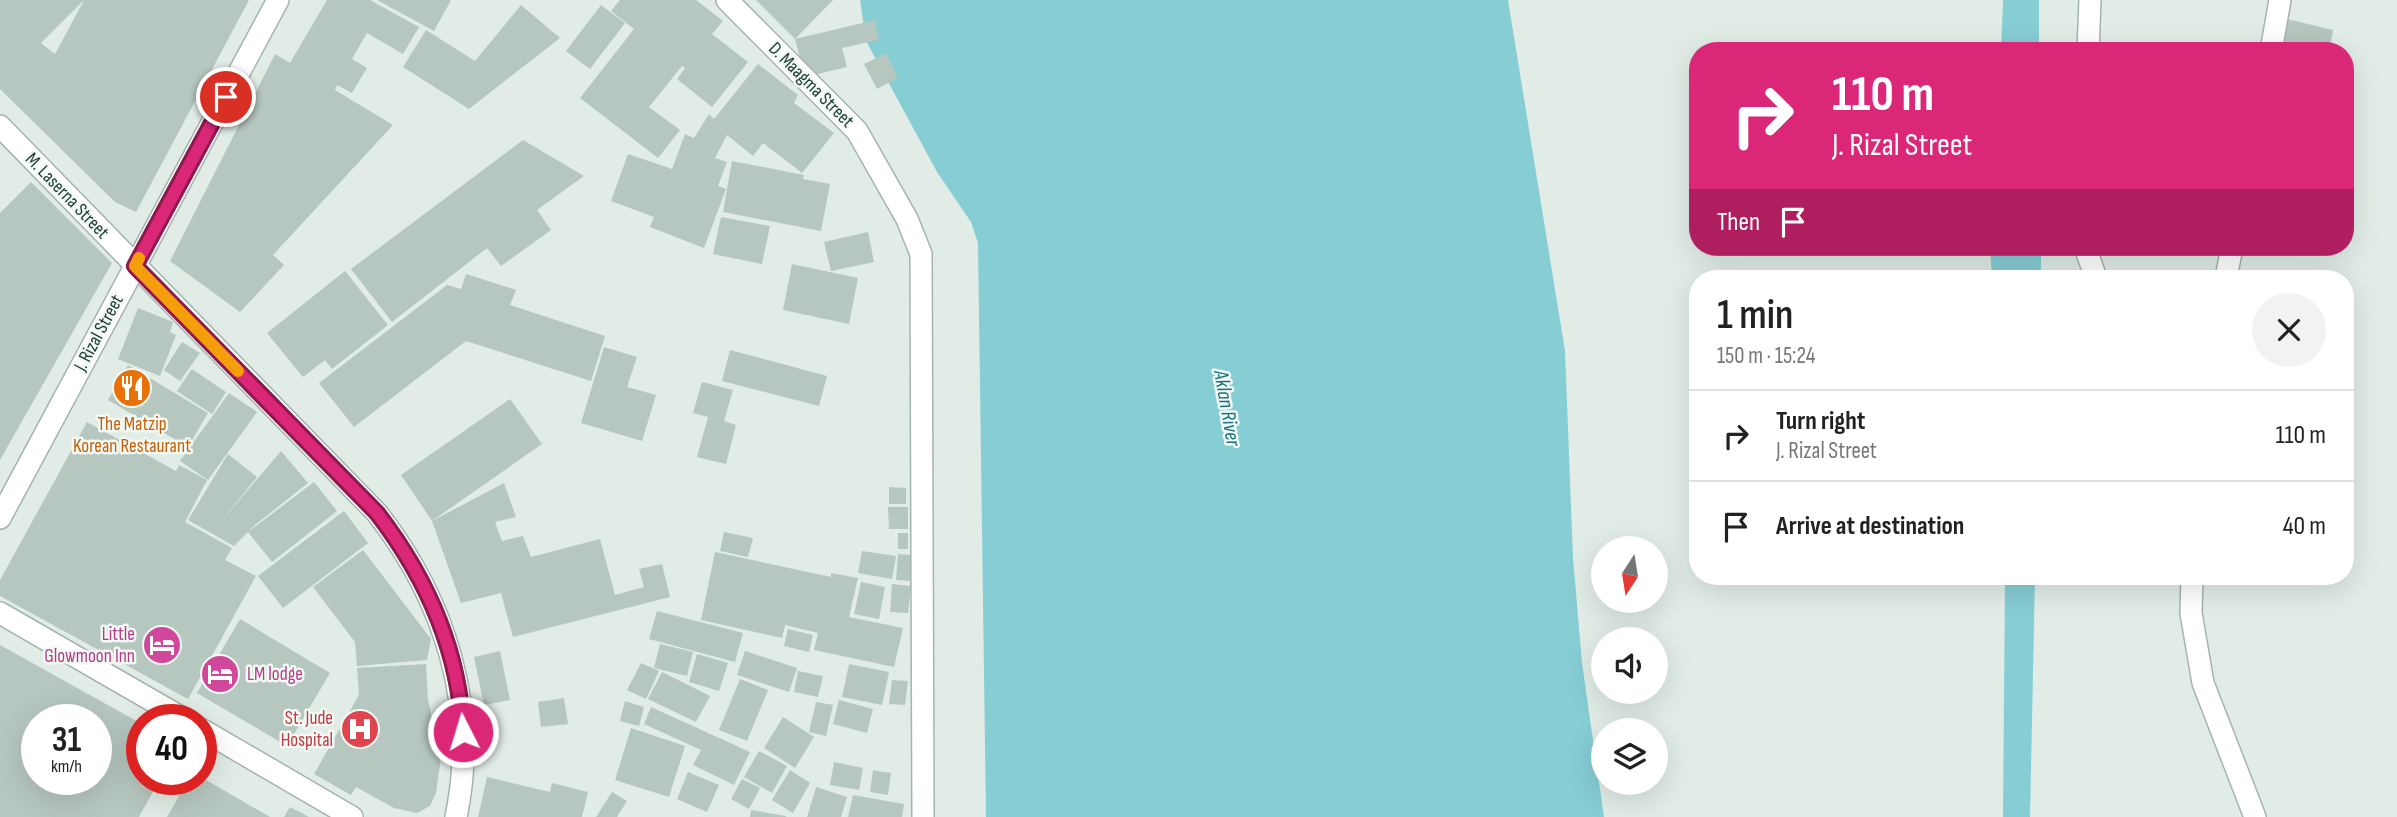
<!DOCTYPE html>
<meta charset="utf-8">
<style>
body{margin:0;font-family:"Sofia Sans Condensed",sans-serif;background:#f2f2f2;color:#222;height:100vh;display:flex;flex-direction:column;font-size:26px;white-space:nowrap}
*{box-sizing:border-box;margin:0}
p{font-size:23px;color:#767676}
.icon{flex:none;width:38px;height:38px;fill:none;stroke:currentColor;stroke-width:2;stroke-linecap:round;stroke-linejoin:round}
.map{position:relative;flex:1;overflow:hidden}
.panel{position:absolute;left:1689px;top:270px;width:665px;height:315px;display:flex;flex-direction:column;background:#fff;border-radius:28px;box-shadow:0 7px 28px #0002}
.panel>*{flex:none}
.hud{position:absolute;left:1689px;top:42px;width:665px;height:214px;border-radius:28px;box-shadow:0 7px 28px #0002;background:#db2777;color:#fff;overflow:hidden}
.needle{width:46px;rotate:192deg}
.controls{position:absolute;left:1591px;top:536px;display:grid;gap:14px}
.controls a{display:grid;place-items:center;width:77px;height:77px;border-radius:50%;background:#fff;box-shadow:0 7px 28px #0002;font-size:35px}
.speed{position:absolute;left:21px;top:704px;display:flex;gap:14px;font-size:35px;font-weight:700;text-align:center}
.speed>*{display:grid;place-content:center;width:91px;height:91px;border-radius:50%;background:#fff;box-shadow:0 7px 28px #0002;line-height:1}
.speed small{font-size:18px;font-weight:400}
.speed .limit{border:10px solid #d22;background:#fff;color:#111}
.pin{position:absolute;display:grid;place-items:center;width:60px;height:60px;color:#fff;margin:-30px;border:4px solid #fff;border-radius:50%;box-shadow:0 2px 7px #0007}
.me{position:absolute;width:77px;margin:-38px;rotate:355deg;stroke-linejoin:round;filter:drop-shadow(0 0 5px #0008)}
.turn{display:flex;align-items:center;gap:24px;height:147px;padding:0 28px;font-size:32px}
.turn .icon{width:91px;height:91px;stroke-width:2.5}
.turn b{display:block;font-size:49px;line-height:60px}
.then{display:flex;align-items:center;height:66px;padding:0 28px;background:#0003;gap:14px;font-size:26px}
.round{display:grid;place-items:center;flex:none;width:74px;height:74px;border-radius:37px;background:#f2f2f2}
.overview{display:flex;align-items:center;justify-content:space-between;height:119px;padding:0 28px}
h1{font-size:42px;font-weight:600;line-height:52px}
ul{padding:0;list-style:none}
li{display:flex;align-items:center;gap:21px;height:91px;padding:0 28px;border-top:2px solid #e0e0e0}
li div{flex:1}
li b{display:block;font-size:26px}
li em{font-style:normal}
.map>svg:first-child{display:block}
.water{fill:#87cdd4}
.building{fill:#b6c7bf;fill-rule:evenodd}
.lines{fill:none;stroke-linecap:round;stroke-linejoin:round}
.minor-casing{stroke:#a4b4ae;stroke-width:24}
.tertiary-casing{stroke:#a4b4ae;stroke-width:24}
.minor{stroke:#fff;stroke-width:21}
.tertiary{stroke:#fff;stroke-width:21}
.route-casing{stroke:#8e194d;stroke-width:18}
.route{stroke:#db2777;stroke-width:12}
.slow{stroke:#f59e0b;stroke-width:12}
.labels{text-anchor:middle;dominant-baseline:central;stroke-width:5;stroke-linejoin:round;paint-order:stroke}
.street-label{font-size:19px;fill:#213e34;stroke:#f2f9f5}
.food-label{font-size:19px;fill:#c56008;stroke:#f2f9f5}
.hotel-label{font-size:19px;fill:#b23c85;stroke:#f2f9f5;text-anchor:end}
.health-label{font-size:19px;fill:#be3a42;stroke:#f2f9f5;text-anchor:end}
.water-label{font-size:21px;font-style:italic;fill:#18727c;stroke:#f2f9f5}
</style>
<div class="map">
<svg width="2397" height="817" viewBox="0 0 2397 817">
<rect width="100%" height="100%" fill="#e1ece7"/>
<g class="water">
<path d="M 860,0 L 1508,0 L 1565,351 L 1573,558 L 1582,663 L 1604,817 L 986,817 L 978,243 L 971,222 L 937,172 L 866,41 Z"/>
<path d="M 2003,0 L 2039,0 L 2039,51 L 2001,51 Z"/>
<path d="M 1990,247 L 2041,247 L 2041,278 L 1992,278 Z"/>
<path d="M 2005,576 L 2035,576 L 2030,817 L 2003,817 Z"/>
</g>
<g class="building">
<path d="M 0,0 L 84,0 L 41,43 L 55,54 L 84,0 L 249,0 L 136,212 L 115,202 L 0,89 Z"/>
<path d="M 327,0 L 370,0 L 419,27 L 403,54 L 367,33 L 352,59 L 367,68 L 352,93 L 337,85 L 335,90 L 393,125 L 273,255 L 284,265 L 240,312 L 170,261 L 275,54 L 290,63 Z"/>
<path d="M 377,0 L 451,0 L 434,31 Z"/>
<path d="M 620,0 L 696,0 L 723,21 L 712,34 L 748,62 L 712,107 L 677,79 L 685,68 L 682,66 L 649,107 L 680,130 L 658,158 L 580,98 L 634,29 L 611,11 Z"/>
<path d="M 756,0 L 833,0 L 795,39 Z"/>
<path d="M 521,5 L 560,38 L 469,109 L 403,67 L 426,30 L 475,61 Z"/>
<path d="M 601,5 L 625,23 L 590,69 L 566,51 Z"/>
<path d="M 2287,19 L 2333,30 L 2329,51 L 2284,51 Z"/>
<path d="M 875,20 L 879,40 L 842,48 L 847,67 L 805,77 L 795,39 Z"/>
<path d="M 886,53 L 898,78 L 877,89 L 864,64 Z"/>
<path d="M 758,64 L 798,95 L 794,103 L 834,133 L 802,173 L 763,143 L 753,156 L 727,135 L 715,158 L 727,162 L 718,186 L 726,189 L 704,248 L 650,227 L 654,217 L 611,201 L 628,154 L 672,169 L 685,134 L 694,138 L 709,114 L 714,119 Z"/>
<path d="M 523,140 L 584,176 L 537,210 L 551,230 L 501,266 L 487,248 L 392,322 L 351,269 Z"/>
<path d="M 732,161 L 804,175 L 803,179 L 830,184 L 821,231 L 723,212 Z"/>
<path d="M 31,182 L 112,263 L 0,460 L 0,213 Z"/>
<path d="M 721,217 L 770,226 L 762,264 L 713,254 Z"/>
<path d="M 868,232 L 874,262 L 831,271 L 824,242 Z"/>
<path d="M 792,264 L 858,278 L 849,324 L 783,310 Z"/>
<path d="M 345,271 L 388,325 L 332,369 L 325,360 L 303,377 L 267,333 Z"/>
<path d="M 466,274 L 516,290 L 510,305 L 605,336 L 591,381 L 466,341 L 354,427 L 319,383 L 447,285 L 461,289 Z"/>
<path d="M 138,308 L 173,322 L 170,332 L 176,335 L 160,376 L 118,359 Z"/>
<path d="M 182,342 L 200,353 L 180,381 L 164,370 Z"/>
<path d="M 604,347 L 637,357 L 627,387 L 656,395 L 642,441 L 581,423 Z"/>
<path d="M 730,350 L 827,376 L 819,406 L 722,381 Z"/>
<path d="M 128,365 L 208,413 L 188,447 L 108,400 Z"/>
<path d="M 192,369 L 226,392 L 212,414 L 177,391 Z"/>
<path d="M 702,382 L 733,390 L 724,421 L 736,425 L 726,464 L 697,457 L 708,417 L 693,413 Z"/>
<path d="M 229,393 L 257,412 L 208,480 L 180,461 Z"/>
<path d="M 510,399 L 542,444 L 432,521 L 401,475 Z"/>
<path d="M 87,422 L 176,471 L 179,465 L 207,480 L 185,522 L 232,548 L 225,560 L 256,576 L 188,699 L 0,596 L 0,580 Z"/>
<path d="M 281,451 L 308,483 L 255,525 L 234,546 L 188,520 L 228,454 L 257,477 L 219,524 Z"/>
<path d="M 314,482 L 337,511 L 272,562 L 248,532 Z"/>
<path d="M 504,483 L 516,517 L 495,522 L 502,541 L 523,536 L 531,557 L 600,539 L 615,595 L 644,587 L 639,569 L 662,564 L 670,597 L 513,637 L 501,593 L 461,603 L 432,521 Z"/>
<path d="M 889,487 L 906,488 L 906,504 L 889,504 Z"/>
<path d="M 888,507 L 908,507 L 908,529 L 889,529 Z"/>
<path d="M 344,511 L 368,543 L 283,608 L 258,576 Z"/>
<path d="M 724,532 L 753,538 L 748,557 L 720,551 Z"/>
<rect x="898" y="533" width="10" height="16"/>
<path d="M 363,550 L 431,639 L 427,660 L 357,666 L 355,642 L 313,587 Z"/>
<path d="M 862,551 L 896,556 L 892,579 L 858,573 Z"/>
<path d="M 715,552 L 831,577 L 831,573 L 858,578 L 849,617 L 903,628 L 894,667 L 814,650 L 818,633 L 785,625 L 782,638 L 701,620 Z"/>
<path d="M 898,554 L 912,555 L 910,581 L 896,580 Z"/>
<path d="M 861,582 L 885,587 L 879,619 L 854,614 Z"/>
<path d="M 892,584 L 911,586 L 908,613 L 890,612 Z"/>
<path d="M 657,611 L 743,633 L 735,662 L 649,639 Z"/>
<path d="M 240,619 L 330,673 L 287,746 L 197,693 Z"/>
<path d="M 788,629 L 813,635 L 809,652 L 784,646 Z"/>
<path d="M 660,644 L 693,652 L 687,676 L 654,668 Z"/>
<path d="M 0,645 L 142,724 L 142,779 L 160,779 L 139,817 L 0,817 ZM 37,719 L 96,719 L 96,779 L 37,779 Z"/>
<path d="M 500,651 L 510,700 L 484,705 L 474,657 Z"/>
<path d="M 745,651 L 797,668 L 789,692 L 737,675 Z"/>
<path d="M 697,654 L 728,663 L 719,691 L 689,682 Z"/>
<path d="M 641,663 L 659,671 L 646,699 L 627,690 Z"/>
<path d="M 426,664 L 428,700 L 441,758 L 436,793 L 430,806 L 417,813 L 394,808 L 356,787 L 351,795 L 314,774 L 359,695 L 357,668 Z"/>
<path d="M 849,664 L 889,672 L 882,705 L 842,697 Z"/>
<path d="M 798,671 L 823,676 L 818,697 L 794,692 Z"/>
<path d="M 662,672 L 710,696 L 696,722 L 648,699 Z"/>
<path d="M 740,679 L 768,690 L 747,741 L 719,730 Z"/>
<path d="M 892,680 L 908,681 L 905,705 L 889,704 Z"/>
<path d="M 564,698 L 568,724 L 541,727 L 538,702 Z"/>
<path d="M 839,700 L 873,709 L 867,733 L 833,724 Z"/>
<path d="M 625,701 L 644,707 L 639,726 L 620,721 Z"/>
<path d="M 816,702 L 833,705 L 826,736 L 809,732 Z"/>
<path d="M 651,707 L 750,752 L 734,785 L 693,765 L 701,750 L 644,724 Z"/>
<path d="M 783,717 L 814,737 L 795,768 L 764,748 Z"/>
<path d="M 631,728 L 685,746 L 669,797 L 615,780 Z"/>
<path d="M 759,751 L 787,766 L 772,793 L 744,777 Z"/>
<path d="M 834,762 L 863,768 L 859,790 L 830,785 Z"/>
<path d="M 790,770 L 810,783 L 793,813 L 772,800 Z"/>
<path d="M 873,770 L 891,773 L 888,795 L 870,792 Z"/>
<path d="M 688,772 L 719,785 L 707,812 L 677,799 Z"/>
<path d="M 201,777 L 270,817 L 167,817 L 189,779 Z"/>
<path d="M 487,777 L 550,792 L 552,783 L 588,792 L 582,817 L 478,817 Z"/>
<path d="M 742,779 L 760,788 L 749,809 L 731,799 Z"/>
<path d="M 816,787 L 847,797 L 841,817 L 807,817 Z"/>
<path d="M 612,792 L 627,801 L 617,817 L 596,817 Z"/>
<path d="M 853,795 L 904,804 L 902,817 L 848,817 Z"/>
<path d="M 290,807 L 309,817 L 284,817 Z"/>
<path d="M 751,810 L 786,816 L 786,817 L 750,817 Z"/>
</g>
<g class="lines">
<defs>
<g id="minor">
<path d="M 727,0 L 857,131 L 907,219 L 921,254 L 923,817"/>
<path d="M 2088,51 L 2090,0"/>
<path d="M 2271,51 L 2280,0"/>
<path d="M 2085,247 L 2096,278"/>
<path d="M 2226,278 L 2232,247"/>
<path d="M 0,518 L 278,0"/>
<path d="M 2192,576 L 2191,613 L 2203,683 L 2255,817"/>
<path d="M 0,613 L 184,719"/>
<path d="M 201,729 L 352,817"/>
</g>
<path id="tertiary" d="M 0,126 L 377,513 C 445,600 479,707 456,817"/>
</defs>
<use href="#minor" class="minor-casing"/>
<use href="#tertiary" class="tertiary-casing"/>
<use href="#minor" class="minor"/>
<use href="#tertiary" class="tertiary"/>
</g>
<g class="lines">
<defs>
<path id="route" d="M 226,97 L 135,266 L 377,513 C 427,578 459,650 463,732"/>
</defs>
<use href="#route" class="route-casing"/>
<use href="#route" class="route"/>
<path class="slow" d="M 139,258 L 135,266 L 238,371"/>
</g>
<defs>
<symbol id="restaurant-disc" viewBox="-11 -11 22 22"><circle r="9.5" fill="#e8710a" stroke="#f2f9f5"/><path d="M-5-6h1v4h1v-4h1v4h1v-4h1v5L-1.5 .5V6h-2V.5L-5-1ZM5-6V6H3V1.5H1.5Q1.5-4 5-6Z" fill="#fff"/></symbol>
<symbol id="hotel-disc" viewBox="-11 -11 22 22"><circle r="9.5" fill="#d1479c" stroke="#f2f9f5"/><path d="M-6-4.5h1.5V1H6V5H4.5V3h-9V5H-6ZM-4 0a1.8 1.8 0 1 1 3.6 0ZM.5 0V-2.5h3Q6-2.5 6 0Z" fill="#fff"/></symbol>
<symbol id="hospital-disc" viewBox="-11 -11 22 22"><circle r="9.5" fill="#e0444e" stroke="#f2f9f5"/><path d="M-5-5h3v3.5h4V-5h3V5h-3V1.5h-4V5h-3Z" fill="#fff"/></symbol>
</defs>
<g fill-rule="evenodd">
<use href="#restaurant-disc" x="110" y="366" width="44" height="44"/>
<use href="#hotel-disc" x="140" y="623" width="44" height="44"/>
<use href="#hotel-disc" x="198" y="652" width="44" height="44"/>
<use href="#hospital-disc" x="338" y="707" width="44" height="44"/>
</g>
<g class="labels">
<g class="street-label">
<text transform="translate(811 85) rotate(45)">D. Maagma Street</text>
<text transform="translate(67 196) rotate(46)">M. Laserna Street</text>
<text transform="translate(99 333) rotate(-62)">J. Rizal Street</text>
</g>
<g class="food-label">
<text x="132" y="424">The Matzip<tspan x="132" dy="22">Korean Restaurant</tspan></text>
</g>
<g class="hotel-label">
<text x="135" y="634">Little<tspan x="135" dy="22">Glowmoon Inn</tspan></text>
<text x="247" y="674" text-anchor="start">LM lodge</text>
</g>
<g class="health-label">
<text x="333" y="718">St. Jude<tspan x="333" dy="22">Hospital</tspan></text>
</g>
<g class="water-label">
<text transform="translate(1227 408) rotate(80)">Aklan River</text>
</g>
</g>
</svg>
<div class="controls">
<a><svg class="needle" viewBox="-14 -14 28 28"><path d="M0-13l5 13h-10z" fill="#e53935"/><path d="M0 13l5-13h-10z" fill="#767676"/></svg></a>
<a><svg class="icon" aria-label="sound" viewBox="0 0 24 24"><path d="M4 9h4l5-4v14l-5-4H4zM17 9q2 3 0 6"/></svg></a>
<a><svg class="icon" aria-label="layers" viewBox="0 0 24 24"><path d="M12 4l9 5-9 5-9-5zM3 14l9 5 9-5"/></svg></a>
</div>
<div class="speed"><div>31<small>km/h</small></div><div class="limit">40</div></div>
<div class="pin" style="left:226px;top:97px;background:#d93025"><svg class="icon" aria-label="arrive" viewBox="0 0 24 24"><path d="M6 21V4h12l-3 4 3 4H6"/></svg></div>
<svg class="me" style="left:463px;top:732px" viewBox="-20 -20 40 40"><circle r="17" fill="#db2777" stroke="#fff" stroke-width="3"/><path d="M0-11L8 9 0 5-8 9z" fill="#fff"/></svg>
<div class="hud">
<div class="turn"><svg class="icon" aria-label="right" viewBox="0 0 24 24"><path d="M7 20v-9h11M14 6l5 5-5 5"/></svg><div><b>110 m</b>J. Rizal Street</div></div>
<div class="then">Then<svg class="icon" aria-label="arrive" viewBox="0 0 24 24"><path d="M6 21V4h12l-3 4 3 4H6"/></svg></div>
</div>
<section class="panel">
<div class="overview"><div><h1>1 min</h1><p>150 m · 15:24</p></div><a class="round"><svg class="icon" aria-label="close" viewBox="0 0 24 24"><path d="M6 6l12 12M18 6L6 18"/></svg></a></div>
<ul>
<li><svg class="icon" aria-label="right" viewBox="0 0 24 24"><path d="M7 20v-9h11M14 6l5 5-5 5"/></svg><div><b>Turn right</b><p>J. Rizal Street</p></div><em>110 m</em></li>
<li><svg class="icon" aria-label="arrive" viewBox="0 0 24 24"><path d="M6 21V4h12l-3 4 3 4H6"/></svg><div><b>Arrive at destination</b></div><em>40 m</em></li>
</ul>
</section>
</div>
